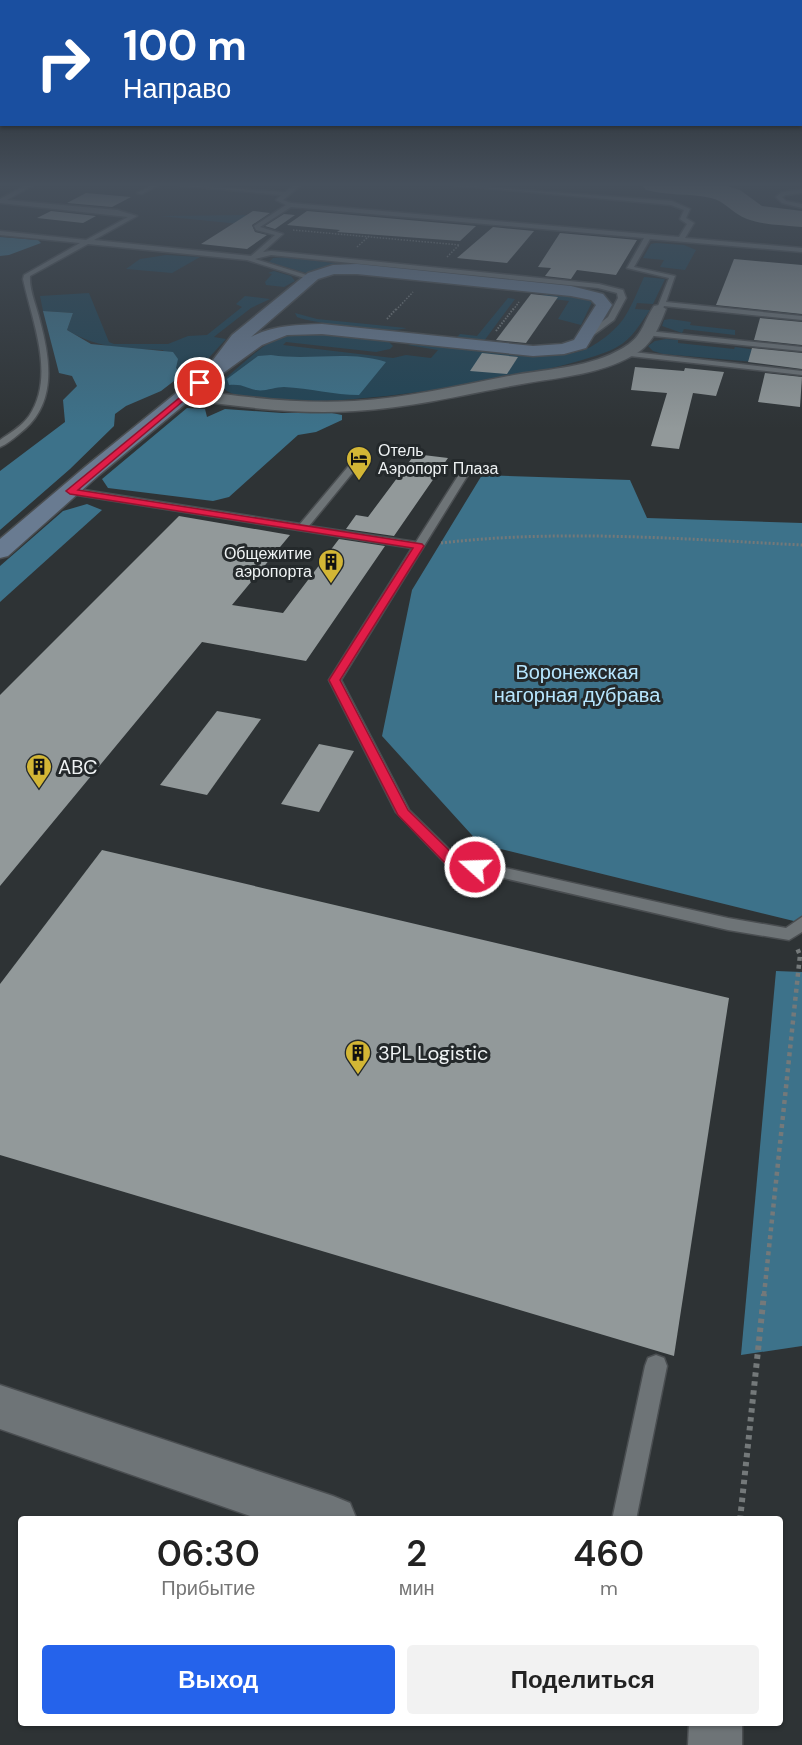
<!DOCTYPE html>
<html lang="ru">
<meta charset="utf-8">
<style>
body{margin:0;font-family:"DM Sans",sans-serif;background:#f2f2f2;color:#222;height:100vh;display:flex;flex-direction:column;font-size:22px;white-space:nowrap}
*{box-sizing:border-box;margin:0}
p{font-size:20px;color:#767676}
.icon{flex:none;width:33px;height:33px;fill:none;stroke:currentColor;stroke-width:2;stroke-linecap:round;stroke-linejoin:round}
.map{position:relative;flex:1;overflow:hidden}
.sheet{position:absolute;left:18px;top:1516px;width:765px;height:210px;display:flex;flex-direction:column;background:#fff;border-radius:6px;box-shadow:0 2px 4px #0004}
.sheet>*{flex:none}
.hud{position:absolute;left:0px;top:0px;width:802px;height:126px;box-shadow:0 2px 4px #0004;background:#1a4fa0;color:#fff;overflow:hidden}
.pin{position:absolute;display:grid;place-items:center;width:51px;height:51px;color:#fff;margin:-26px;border:3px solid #fff;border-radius:50%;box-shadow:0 2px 6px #0007}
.me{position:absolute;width:66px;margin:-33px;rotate:290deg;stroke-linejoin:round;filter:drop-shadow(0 0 4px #0008)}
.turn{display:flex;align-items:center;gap:21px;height:126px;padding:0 24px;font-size:27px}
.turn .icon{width:78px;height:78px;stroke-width:2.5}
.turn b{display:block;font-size:42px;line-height:51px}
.eta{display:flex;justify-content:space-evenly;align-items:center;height:102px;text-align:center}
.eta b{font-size:36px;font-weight:600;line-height:42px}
.action{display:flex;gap:12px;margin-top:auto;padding:12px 24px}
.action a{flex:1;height:69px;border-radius:6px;background:#2563eb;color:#fff;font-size:24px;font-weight:600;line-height:69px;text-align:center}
.action a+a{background:#f2f2f2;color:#222}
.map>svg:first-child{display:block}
.green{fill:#214455}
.forest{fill:#3d728a}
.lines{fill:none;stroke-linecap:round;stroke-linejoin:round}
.taxiway{fill:#818687;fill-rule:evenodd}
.building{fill:#92999a}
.service-casing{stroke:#4a4e51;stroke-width:3}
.minor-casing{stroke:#4a4e51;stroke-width:3}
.secondary-casing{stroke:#4a4e51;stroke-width:3}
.path-far4{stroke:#74797a;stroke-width:1.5;stroke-dasharray:1.5 1.5;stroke-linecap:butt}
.path-far3{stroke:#74797a;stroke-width:2;stroke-dasharray:1.5 1.5;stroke-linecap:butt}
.path-far2{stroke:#74797a;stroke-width:3;stroke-dasharray:2 2;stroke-linecap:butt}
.path-far1{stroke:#74797a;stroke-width:4.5;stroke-dasharray:4 4;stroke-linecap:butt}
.path{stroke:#74797a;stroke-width:6;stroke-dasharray:4.5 4.5;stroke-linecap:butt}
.service{fill:#6e7477;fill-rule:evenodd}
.minor{fill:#6e7477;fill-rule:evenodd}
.secondary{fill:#697b91;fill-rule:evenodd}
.route{fill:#e11d48;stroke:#92132f;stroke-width:1.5}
.labels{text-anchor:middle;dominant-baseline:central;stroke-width:6;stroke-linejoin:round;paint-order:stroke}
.far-poi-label{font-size:16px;fill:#eff3f4;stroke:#24292b;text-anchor:start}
.park-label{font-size:20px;fill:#b7e6fe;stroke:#24292b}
.poi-label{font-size:20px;fill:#eff3f4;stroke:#24292b;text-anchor:start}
</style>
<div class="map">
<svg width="802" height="1745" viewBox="0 0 802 1745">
<rect width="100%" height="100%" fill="#2e3335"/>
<g class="green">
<path d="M 247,215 L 239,224 L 160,216 Z"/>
<path d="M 656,243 L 684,245 L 696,250 L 685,270 L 660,267 L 664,260 L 643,258 L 651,244 Z"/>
<path d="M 166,255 L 200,257 L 172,273 L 126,269 L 140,259 Z"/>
<path d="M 286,257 L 348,265 L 321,268 L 306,273 L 269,262 L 273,258 Z"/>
<path d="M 274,271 L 291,276 L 295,281 L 284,287 L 266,285 L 265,282 L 272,274 L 268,273 Z"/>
<path d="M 644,277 L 665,279 L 653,304 L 637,303 L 635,309 L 650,310 C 640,324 632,339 617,347 C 569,375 254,428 221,386 L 221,382 C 238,368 254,352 272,341 C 298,325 350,337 379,340 L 389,342 L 393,346 L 390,349 L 376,352 L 286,342 L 283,345 L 393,358 L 406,355 L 431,358 L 438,350 L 408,345 L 414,343 C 457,347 546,364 584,350 C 597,345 616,330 624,318 C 632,306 638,290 644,277 Z"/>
<path d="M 89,293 L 109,342 L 114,344 L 168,344 L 188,336 L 207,335 L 242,307 L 236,304 L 245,296 L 270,299 L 251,308 L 215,336 L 214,337 L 226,339 L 194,374 C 176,374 173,364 163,350 C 127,348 100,350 67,330 L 73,313 L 43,311 L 40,296 Z"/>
<path d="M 564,294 L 587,298 L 592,302 L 581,325 L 558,319 L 569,301 L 530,296 Z"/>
<path d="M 508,298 L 515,299 L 484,341 L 457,337 L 460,334 L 477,336 Z"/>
<path d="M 295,313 L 317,319 L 406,328 C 394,334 311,323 297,317 Z"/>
<path d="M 670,319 L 691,322 L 690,325 L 735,330 L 735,335 L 684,329 L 682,333 L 662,326 L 664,320 Z"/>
<path d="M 666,339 L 678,340 L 678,343 L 734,349 L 735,347 L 758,350 L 754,362 L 663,354 L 653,351 L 648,346 L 655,341 Z"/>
</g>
<g class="forest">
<path d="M 0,237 L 38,240 L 41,243 L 9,255 L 0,256 Z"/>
<path d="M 43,311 L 73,313 L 67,330 L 91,344 L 173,352 L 178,359 L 176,368 L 183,374 L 161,391 L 126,406 L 115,414 L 114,426 L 70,469 L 0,530 L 0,471 L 65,422 L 63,400 L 77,386 L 72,376 L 59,373 Z"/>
<path d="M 271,355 C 310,361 348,350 386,362 L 359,395 C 334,395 310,388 284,387 C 275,387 264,392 256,390 C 244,388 245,384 229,385 L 227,379 L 258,356 Z"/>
<path d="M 187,408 L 205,409 L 207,417 L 225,409 L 282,413 L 327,412 L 342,415 L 342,420 L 316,432 L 298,435 L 229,497 L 213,501 L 108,488 L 102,479 Z"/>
<path d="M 482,475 L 630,480 L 647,518 L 802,523 L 802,923 L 480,844 L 382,736 L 412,590 Z"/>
<path d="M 87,504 L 102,510 L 0,602 L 0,566 L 63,511 Z"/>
<path d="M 776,971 L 802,972 L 802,1346 L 741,1355 Z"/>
</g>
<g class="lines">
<path class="taxiway" d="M 642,185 L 724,185 L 740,190 L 762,206 L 802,211 L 802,227 C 784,225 763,225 747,219 C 733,214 725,201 711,198 C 690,193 667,196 646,190 Z"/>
</g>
<g class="building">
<path d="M 86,193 L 131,197 L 112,207 L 67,203 Z"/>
<path d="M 51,211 L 96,216 L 83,223 L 37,218 Z"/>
<path d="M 253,211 L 270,213 L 252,225 L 255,232 L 267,235 L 247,249 L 201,244 Z"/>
<path d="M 307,211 L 476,226 L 460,241 L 337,232 L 340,230 L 287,225 Z"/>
<path d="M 284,214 L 295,215 L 275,229 L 265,226 Z"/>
<path d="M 493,227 L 534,231 L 507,263 L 457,258 Z"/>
<path d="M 560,233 L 637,240 L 616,275 L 577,270 L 571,279 L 545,276 L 551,268 L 538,267 Z"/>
<path d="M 734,259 L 802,265 L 802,314 L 716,305 Z"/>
<path d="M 531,294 L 558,297 L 526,343 L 496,340 Z"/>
<path d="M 760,318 L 802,322 L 802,345 L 754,340 Z"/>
<path d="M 752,348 L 802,353 L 802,369 L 748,362 Z"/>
<path d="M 482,353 L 518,357 L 507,374 L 470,371 Z"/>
<path d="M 635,367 L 684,371 L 685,368 L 724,372 L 716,396 L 693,393 L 679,449 L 651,446 L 667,393 L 631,390 Z"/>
<path d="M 765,373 L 802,377 L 800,407 L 758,402 Z"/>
<path d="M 415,454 L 448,458 L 394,536 L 346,529 L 356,515 L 368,517 Z"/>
<path d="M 179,516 L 290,535 L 232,605 L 283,613 L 339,539 L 385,546 L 306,661 L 202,642 L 0,886 L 0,695 Z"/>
<path d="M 217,711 L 261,719 L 207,795 L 160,785 Z"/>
<path d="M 319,744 L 354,751 L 319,812 L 281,804 Z"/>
<path d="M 102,850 L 729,998 L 674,1356 L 0,1155 L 0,984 Z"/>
</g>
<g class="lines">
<defs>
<g id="service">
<path d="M 26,185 L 33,185 L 7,200 L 117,210 L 137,216 L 94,240 L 251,256 L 275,235 L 256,230 L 254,226 L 286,205 L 276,200 L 281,195 L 177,185 L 285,192 L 294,185 L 301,185 L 283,200 L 291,203 L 679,237 L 687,224 L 680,219 L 684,210 L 671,205 L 453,185 L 672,201 L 690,209 L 686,218 L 694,223 L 685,238 L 802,248 L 802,252 L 650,239 L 634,267 L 675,276 L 666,302 L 802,316 L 802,320 L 664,306 L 662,311 L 656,311 L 669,278 L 627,268 L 644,238 L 291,207 L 260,227 L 283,234 L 263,252 L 271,251 L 599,284 L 623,290 L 626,298 L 614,320 L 584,342 L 580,340 L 581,338 L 608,317 L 618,298 L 617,293 L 598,288 L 271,255 L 255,259 L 313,277 L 311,280 L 247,260 L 88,244 L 30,276 C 29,290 37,307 40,321 C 51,362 57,406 19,434 C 13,439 7,444 0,447 L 0,440 C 10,433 22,426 29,416 C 56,376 32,321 23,279 L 24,275 L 80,243 L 0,235 L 0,231 L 86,240 L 128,217 L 0,203 L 0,199 Z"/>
<path d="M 152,185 L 159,185 L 142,194 L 137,193 Z"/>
<path d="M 802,189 L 802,193 L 786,195 L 782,197 L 786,201 L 802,204 L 802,208 L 782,203 L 776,197 L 782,192 Z"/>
<path d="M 648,331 L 802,347 L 802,351 L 645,335 L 644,333 Z"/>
<path d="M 624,351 L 802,371 L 802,375 L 621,355 L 621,351 Z"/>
<path d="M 360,455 L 363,456 L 363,460 L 309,526 L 416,542 L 463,468 L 471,470 L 341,680 L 409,810 L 457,857 L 728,918 L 786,928 L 802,917 L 802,932 L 789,940 L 728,930 L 447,865 L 396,812 L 329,680 L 412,548 L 71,494 L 66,491 L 71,488 L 300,524 L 357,456 Z"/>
<path d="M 656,1355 L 664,1358 L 667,1366 L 636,1520 L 612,1520 L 645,1366 L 648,1358 Z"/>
</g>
<g id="minor">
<path d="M 659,305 L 666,309 C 660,324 654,341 640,351 C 606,374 561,377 522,384 C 466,394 411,408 355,411 C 298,415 242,407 186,399 L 180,398 L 177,394 L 180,390 L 186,389 C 242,397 298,404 354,401 C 410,398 465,384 520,374 C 557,368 598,366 629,344 C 643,334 645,319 654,306 Z"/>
<path d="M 0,1385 L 333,1496 L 350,1503 L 357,1520 L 262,1520 L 0,1429 Z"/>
<path d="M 689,1724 L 742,1724 L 742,1745 L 688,1745 Z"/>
</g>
<path id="secondary" d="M 357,264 L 571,286 L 603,294 L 612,305 L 586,348 L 564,354 L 533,356 L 322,334 L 287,335 L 262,345 L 219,376 L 99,475 L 8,556 L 0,558 L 0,539 L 85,467 L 207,368 L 232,335 L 308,273 L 333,265 ZM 334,274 L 357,274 L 571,296 L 591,300 L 596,305 L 574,340 L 562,344 L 533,346 L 322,324 C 297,325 273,325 251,337 L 318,279 Z"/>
</defs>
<use href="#service" class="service-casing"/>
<use href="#minor" class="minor-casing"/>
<use href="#secondary" class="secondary-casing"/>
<g class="path-far4">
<path d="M 293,230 L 460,245"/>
<path d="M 357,247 L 369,236"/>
<path d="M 447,257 L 459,245"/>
<path d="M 396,310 L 413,292"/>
<path d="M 513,310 L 519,302"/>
</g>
<g class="path-far3">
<path d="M 387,319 L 397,308"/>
<path d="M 496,331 L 514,308"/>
</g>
<path class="path-far2" d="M 441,543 C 561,529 682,539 802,545"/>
<path class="path-far1" d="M 764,1295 L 800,955 L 797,948"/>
<path class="path" d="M 740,1520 L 764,1294"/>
<use href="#service" class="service"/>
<use href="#minor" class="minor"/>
<use href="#secondary" class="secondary"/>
</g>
<linearGradient id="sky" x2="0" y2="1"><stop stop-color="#191c1d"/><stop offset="0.43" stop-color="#46505c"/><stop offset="1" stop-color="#46505c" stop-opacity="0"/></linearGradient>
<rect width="802" height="429" fill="url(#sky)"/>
<path class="route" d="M 200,381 L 202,382 L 202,385 L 78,490 L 422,544 L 424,546 L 340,680 L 408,810 L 457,858 L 480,863 L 482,867 L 480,870 L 475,871 L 447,865 L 398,815 L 329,680 L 413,548 L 70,494 L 66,491 Z"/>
<defs>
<symbol id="hotel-pin" viewBox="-11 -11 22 30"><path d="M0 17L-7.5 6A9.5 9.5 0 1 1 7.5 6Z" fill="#d3b635" stroke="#24292b"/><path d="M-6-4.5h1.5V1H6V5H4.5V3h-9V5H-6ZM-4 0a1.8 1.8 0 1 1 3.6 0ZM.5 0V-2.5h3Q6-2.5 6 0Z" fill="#111"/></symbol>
<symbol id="building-pin" viewBox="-11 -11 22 30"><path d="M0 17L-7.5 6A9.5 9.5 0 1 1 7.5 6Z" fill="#d3b635" stroke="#24292b"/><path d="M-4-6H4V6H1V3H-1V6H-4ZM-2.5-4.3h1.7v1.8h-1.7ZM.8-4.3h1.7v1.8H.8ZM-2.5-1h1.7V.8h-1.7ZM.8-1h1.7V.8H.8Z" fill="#111"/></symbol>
</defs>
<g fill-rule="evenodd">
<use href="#hotel-pin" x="344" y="444" width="30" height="40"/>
<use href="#building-pin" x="316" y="547" width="30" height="40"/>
<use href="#building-pin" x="24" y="752" width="30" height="40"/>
<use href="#building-pin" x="343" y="1038" width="30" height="40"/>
</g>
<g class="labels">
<g class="far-poi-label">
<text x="378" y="450">Отель<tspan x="378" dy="18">Аэропорт Плаза</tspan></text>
<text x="312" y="553" text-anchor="end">Общежитие<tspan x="312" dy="18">аэропорта</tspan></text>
</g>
<g class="park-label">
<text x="577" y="672">Воронежская<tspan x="577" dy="23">нагорная дубрава</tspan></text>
</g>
<g class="poi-label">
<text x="58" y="767">ABC</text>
<text x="378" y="1053">3PL Logistic</text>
</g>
</g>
</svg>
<div class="pin" style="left:200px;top:383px;background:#d93025"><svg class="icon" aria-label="arrive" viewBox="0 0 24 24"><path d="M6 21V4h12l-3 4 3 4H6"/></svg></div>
<svg class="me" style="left:475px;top:867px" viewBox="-20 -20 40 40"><circle r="17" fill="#e11d48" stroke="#fff" stroke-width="3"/><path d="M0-11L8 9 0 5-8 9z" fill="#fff"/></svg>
<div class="hud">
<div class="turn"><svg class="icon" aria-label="right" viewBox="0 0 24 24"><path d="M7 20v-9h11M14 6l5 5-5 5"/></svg><div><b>100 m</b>Направо</div></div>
</div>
<section class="sheet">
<div class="eta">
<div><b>06:30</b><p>Прибытие</p></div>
<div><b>2</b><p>мин</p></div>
<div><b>460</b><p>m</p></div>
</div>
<div class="action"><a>Выход</a><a>Поделиться</a></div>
</section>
</div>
